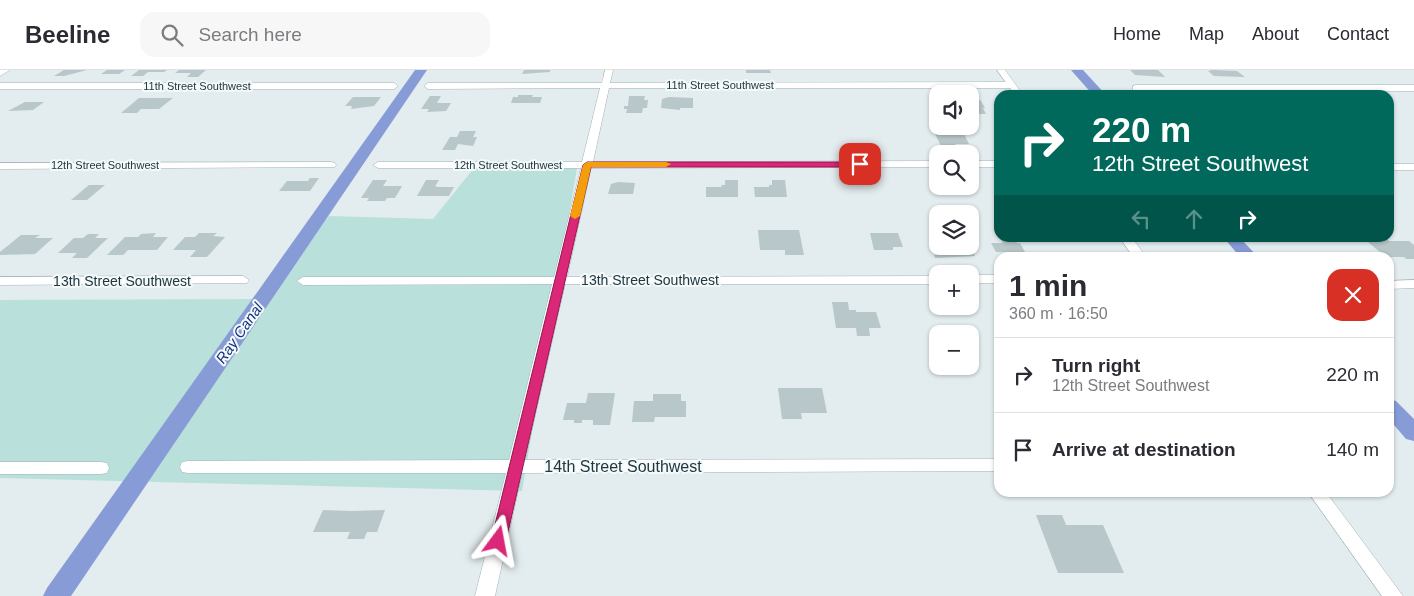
<!DOCTYPE html>
<meta charset="utf-8">
<style>
body{margin:0;font-family:Helvetica,sans-serif;background:#f7f7f7;color:#2b2b33;height:100vh;display:flex;flex-direction:column;font-size:19px;white-space:nowrap}
*{box-sizing:border-box;margin:0}
p{font-size:16px;color:#7c7c81}
.icon{flex:none;width:28px;height:28px;fill:none;stroke:currentColor;stroke-width:2;stroke-linecap:round;stroke-linejoin:round}
.map{position:relative;flex:1;overflow:hidden}
.sheet{position:absolute;left:994px;top:182px;width:400px;height:245px;display:flex;flex-direction:column;background:#fff;border-radius:15px;box-shadow:0 1px 4px #0004}
.sheet>*{flex:none}
.banner{position:absolute;left:994px;top:20px;width:400px;height:152px;border-radius:15px;box-shadow:0 1px 4px #0004;background:#00695c;color:#fff;overflow:hidden}
.controls{position:absolute;left:929px;top:15px;display:grid;gap:10px}
.controls a{display:grid;place-items:center;width:50px;height:50px;border-radius:10px;background:#fff;box-shadow:0 1px 4px #0004;font-size:25px}
.pin{position:absolute;display:grid;place-items:center;width:42px;height:42px;color:#fff;margin:-21px;border-radius:10px;box-shadow:0 2px 8px #0006}
.me{position:absolute;width:55px;margin:-28px;rotate:13deg;stroke-linejoin:round;filter:drop-shadow(0 0 4px #0008)}
.turn{display:flex;align-items:center;gap:18px;height:105px;padding:0 15px;font-size:22px}
.turn .icon{width:65px;height:65px;stroke-width:2.5}
.turn b{display:block;font-size:35px;line-height:42px}
.lanes{display:flex;align-items:center;height:48px;padding:0 15px;background:#0003;justify-content:center;gap:25px;direction:ltr}
.lanes .off{opacity:.35}
.round{display:grid;place-items:center;flex:none;width:52px;height:52px;border-radius:15px;background:#f7f7f7}
.overview{display:flex;align-items:center;justify-content:space-between;height:85px;padding:0 15px}
h1{font-size:30px;font-weight:700;line-height:38px}
ul{padding:0;list-style:none}
li{display:flex;align-items:center;gap:15px;height:75px;padding:0 15px;border-top:1px solid #e1e1e2}
li div{flex:1}
li b{display:block;font-size:19px}
li em{font-style:normal}
header{display:flex;align-items:center;gap:30px;box-sizing:border-box;height:70px;padding:0 25px;background:#fff;border-bottom:1px solid #e1e1e2}
header strong{font-size:24px}
nav{display:flex;gap:28px;margin-inline-start:auto;font-size:18px}
.search{width:350px;height:45px;background:#f7f7f7;display:flex;align-items:center;gap:12px;box-sizing:border-box;padding:0 18px;border-radius:15px;color:#7c7c81;font-size:19px}
.map>svg:first-child{display:block}
.green{fill:#bae0db}
.lines{fill:none;stroke-linecap:round;stroke-linejoin:round}
.canal{fill:#879cd6;fill-rule:evenodd}
.building{fill:#b8c7c9}
.minor-casing{stroke:#a5b2b7;stroke-width:1}
.tertiary-casing{stroke:#a5b2b7;stroke-width:1}
.minor{fill:#fff;fill-rule:evenodd}
.tertiary{fill:#fff;fill-rule:evenodd}
.route{fill:#db2777;stroke:#8e194d}
.slow{fill:#f59e0b}
.labels{text-anchor:middle;dominant-baseline:central;stroke-width:4;stroke-linejoin:round;paint-order:stroke}
.far-street-label{font-size:11px;fill:#213741;stroke:#f4f9fa}
.street-label{font-size:14px;fill:#213741;stroke:#f4f9fa}
.water-label{font-size:15px;font-style:italic;fill:#163281;stroke:#f4f9fa}
.near-street-label{font-size:16px;fill:#213741;stroke:#f4f9fa}
</style>
<header>
<strong>Beeline</strong>
<div class="search"><svg class="icon" aria-label="search" viewBox="0 0 24 24"><circle cx="10" cy="10" r="6"/><path d="M15 15l6 6"/></svg>Search here</div>
<nav><a>Home</a><a>Map</a><a>About</a><a>Contact</a></nav>
</header>
<div class="map">
<svg width="1414" height="526" viewBox="0 0 1414 526">
<rect width="100%" height="100%" fill="#e3ecee"/>
<path class="green" d="M 578,92 L 522,421 L 0,408 L 0,230 L 259,229 L 329,146 L 433,149 L 478,93 Z"/>
<g class="lines">
<g class="canal">
<path d="M 415,0 L 427,0 L 71,526 L 43,526 L 47,518 Z"/>
<path d="M 1071,0 L 1083,0 L 1106,25 L 1093,25 Z"/>
<path d="M 1224,168 L 1240,168 L 1259,188 L 1241,188 Z"/>
<path d="M 1389,329 L 1396,331 L 1414,349 L 1414,371 L 1406,369 L 1389,349 Z"/>
</g>
</g>
<g class="building">
<path d="M 64,0 L 87,0 L 64,6 L 54,6 Z"/>
<path d="M 107,0 L 125,0 L 119,4 L 101,4 Z"/>
<path d="M 139,0 L 167,0 L 164,2 L 148,2 L 143,6 L 131,6 Z"/>
<path d="M 179,0 L 206,0 L 198,7 L 187,7 L 191,3 L 175,3 Z"/>
<path d="M 524,0 L 550,0 L 550,2 L 522,4 Z"/>
<path d="M 746,0 L 770,0 L 771,3 L 746,3 Z"/>
<path d="M 1130,0 L 1158,0 L 1165,7 L 1135,5 Z"/>
<path d="M 1212,0 L 1237,1 L 1245,7 L 1214,6 L 1208,1 Z"/>
<path d="M 518,25 L 533,25 L 532,27 L 542,27 L 540,33 L 511,33 L 513,27 L 518,27 Z"/>
<path d="M 430,26 L 441,26 L 437,33 L 451,33 L 446,41 L 427,42 L 429,39 L 421,39 Z"/>
<path d="M 629,26 L 645,26 L 644,30 L 648,30 L 647,38 L 643,38 L 642,43 L 626,43 L 627,39 L 624,39 L 624,36 L 628,36 Z"/>
<path d="M 353,27 L 381,27 L 374,36 L 351,39 L 352,36 L 345,36 Z"/>
<path d="M 669,27 L 693,28 L 693,38 L 680,38 L 680,40 L 661,38 L 662,29 Z"/>
<path d="M 139,28 L 173,28 L 159,39 L 141,39 L 137,43 L 121,43 Z"/>
<path d="M 970,29 L 978,29 L 981,31 L 985,38 L 983,38 L 986,44 L 975,44 L 973,41 L 970,41 Z"/>
<path d="M 25,32 L 44,32 L 33,40 L 8,41 Z"/>
<path d="M 956,60 L 962,60 L 969,74 L 955,74 L 956,75 L 953,75 L 955,80 L 943,80 L 934,62 L 957,62 Z"/>
<path d="M 460,61 L 476,61 L 473,67 L 477,67 L 473,76 L 458,74 L 455,80 L 442,80 L 450,67 L 457,67 Z"/>
<path d="M 310,108 L 319,108 L 310,121 L 279,121 L 287,111 L 308,111 Z"/>
<path d="M 373,110 L 387,110 L 383,116 L 402,116 L 395,128 L 387,128 L 385,131 L 367,131 L 369,128 L 361,128 Z"/>
<path d="M 426,110 L 439,110 L 435,116 L 438,117 L 454,117 L 449,126 L 417,126 Z"/>
<path d="M 725,110 L 738,110 L 738,127 L 706,127 L 706,117 L 722,117 L 721,115 L 725,115 Z"/>
<path d="M 772,110 L 785,110 L 787,127 L 755,127 L 754,117 L 769,117 L 769,115 L 772,115 Z"/>
<path d="M 618,112 L 635,113 L 633,124 L 608,124 L 611,114 Z"/>
<path d="M 89,115 L 105,115 L 87,130 L 71,130 Z"/>
<path d="M 758,160 L 799,160 L 804,185 L 785,185 L 785,180 L 760,180 Z"/>
<path d="M 156,163 L 153,167 L 168,167 L 157,180 L 128,180 L 123,185 L 107,185 L 125,167 L 138,167 L 141,164 Z"/>
<path d="M 199,163 L 217,163 L 213,166 L 225,167 L 207,187 L 190,187 L 196,180 L 173,180 L 185,167 L 195,167 Z"/>
<path d="M 870,163 L 898,163 L 903,177 L 893,177 L 893,180 L 874,180 Z"/>
<path d="M 88,164 L 99,164 L 95,168 L 108,168 L 87,188 L 72,188 L 77,183 L 58,183 L 74,168 L 83,168 Z"/>
<path d="M 21,165 L 40,165 L 35,168 L 53,168 L 35,184 L 0,185 L 0,182 Z"/>
<path d="M 1000,168 L 1014,168 L 1017,173 L 1020,173 L 1025,182 L 996,182 L 991,173 L 1003,173 Z"/>
<path d="M 1363,168 L 1386,168 L 1389,171 L 1409,171 L 1414,175 L 1414,189 L 1406,189 L 1404,187 L 1386,187 Z"/>
<path d="M 940,176 L 971,176 L 975,186 L 935,188 L 934,185 L 943,185 Z"/>
<path d="M 832,232 L 848,232 L 849,240 L 856,240 L 856,242 L 876,242 L 881,258 L 869,258 L 870,266 L 857,266 L 856,258 L 836,258 Z"/>
<path d="M 778,318 L 822,318 L 827,343 L 801,343 L 802,349 L 782,349 Z"/>
<path d="M 588,323 L 615,323 L 610,355 L 593,355 L 593,350 L 582,350 L 582,353 L 574,353 L 574,350 L 563,350 L 567,333 L 586,333 Z"/>
<path d="M 653,324 L 681,324 L 681,331 L 686,331 L 686,347 L 655,347 L 654,352 L 632,352 L 634,331 L 653,331 Z"/>
<path d="M 323,440 L 350,441 L 385,440 L 377,462 L 367,462 L 364,469 L 347,469 L 350,462 L 313,462 Z"/>
<path d="M 1036,445 L 1062,445 L 1066,455 L 1103,455 L 1124,503 L 1058,503 Z"/>
</g>
<g class="lines">
<defs>
<g id="minor">
<path d="M 0,0 L 10,0 L 0,6 Z"/>
<path d="M 605,0 L 613,0 L 610,13 L 1012,12 L 1016,15 L 1012,18 L 609,18 L 593,92 L 938,91 L 938,97 L 591,98 L 567,207 L 938,206 L 938,214 L 565,214 L 525,390 L 999,389 L 999,401 L 522,403 L 495,526 L 475,526 L 506,403 L 188,403 L 182,402 L 180,397 L 182,392 L 188,391 L 509,390 L 552,214 L 303,215 L 297,211 L 303,207 L 554,207 L 581,98 L 378,98 L 373,95 L 378,92 L 582,92 L 600,18 L 428,19 L 424,16 L 428,13 L 602,13 Z"/>
<path d="M 0,13 L 394,13 L 398,16 L 394,19 L 0,19 Z"/>
<path d="M 1136,15 L 1414,15 L 1414,21 L 1133,20 L 1133,16 Z"/>
<rect x="970" y="91" width="29" height="6"/>
<path d="M 331,92 L 335,93 L 336,95 L 335,97 L 0,99 L 0,93 Z"/>
<rect x="1389" y="94" width="25" height="6"/>
<rect x="970" y="205" width="29" height="8"/>
<path d="M 243,206 L 249,210 L 247,213 L 0,215 L 0,207 Z"/>
<path d="M 1414,210 L 1414,218 L 1389,219 L 1389,211 Z"/>
<path d="M 0,392 L 101,392 L 107,393 L 109,398 L 107,403 L 101,404 L 0,404 Z"/>
</g>
<g id="tertiary">
<path d="M 997,0 L 1005,0 L 1023,25 L 1015,25 Z"/>
<path d="M 1120,168 L 1132,168 L 1147,188 L 1134,188 Z"/>
<path d="M 1308,422 L 1326,422 L 1403,526 L 1382,526 Z"/>
</g>
</defs>
<use href="#minor" class="minor-casing"/>
<use href="#tertiary" class="tertiary-casing"/>
<use href="#minor" class="minor"/>
<use href="#tertiary" class="tertiary"/>
</g>
<path class="route" d="M 587,92 L 860,92 L 864,94 L 860,97 L 591,97 L 506,471 L 503,475 L 498,477 L 493,475 L 491,471 L 583,95 Z"/>
<path class="slow" d="M 587,92 L 666,92 L 671,94 L 666,97 L 591,97 L 580,146 L 575,149 L 570,146 L 583,95 Z"/>
<g class="labels">
<g class="far-street-label">
<text x="720" y="15">11th Street Southwest</text>
<text x="197" y="16">11th Street Southwest</text>
<text x="105" y="95">12th Street Southwest</text>
<text x="508" y="95">12th Street Southwest</text>
</g>
<g class="street-label">
<text x="650" y="210">13th Street Southwest</text>
<text x="122" y="211">13th Street Southwest</text>
</g>
<g class="water-label">
<text transform="translate(239 263) rotate(-55)">Ray Canal</text>
</g>
<g class="near-street-label">
<text x="623" y="396">14th Street Southwest</text>
</g>
</g>
</svg>
<div class="controls">
<a><svg class="icon" aria-label="sound" viewBox="0 0 24 24"><path d="M4 9h4l5-4v14l-5-4H4zM17 9q2 3 0 6"/></svg></a>
<a><svg class="icon" aria-label="search" viewBox="0 0 24 24"><circle cx="10" cy="10" r="6"/><path d="M15 15l6 6"/></svg></a>
<a><svg class="icon" aria-label="layers" viewBox="0 0 24 24"><path d="M12 4l9 5-9 5-9-5zM3 14l9 5 9-5"/></svg></a>
<a>+</a>
<a>−</a>
</div>
<div class="pin" style="left:860px;top:94px;background:#d93025"><svg class="icon" aria-label="arrive" viewBox="0 0 24 24"><path d="M6 21V4h12l-3 4 3 4H6"/></svg></div>
<svg class="me" style="left:498px;top:471px" viewBox="-20 -20 40 40"><path d="M0-17L14 15 0 8-14 15z" fill="#db2777" stroke="#fff" stroke-width="4"/></svg>
<div class="banner">
<div class="turn"><svg class="icon" aria-label="right" viewBox="0 0 24 24"><path d="M7 20v-9h11M14 6l5 5-5 5"/></svg><div><b>220 m</b>12th Street Southwest</div></div>
<div class="lanes"><svg class="icon off" aria-label="left" viewBox="0 0 24 24"><path d="M17 20v-9H6M10 6l-5 5 5 5"/></svg><svg class="icon off" aria-label="ahead" viewBox="0 0 24 24"><path d="M12 20V5M6 11l6-6 6 6"/></svg><svg class="icon" aria-label="right" viewBox="0 0 24 24"><path d="M7 20v-9h11M14 6l5 5-5 5"/></svg></div>
</div>
<section class="sheet">
<div class="overview"><div><h1>1 min</h1><p>360 m · 16:50</p></div><a class="round" style="background:#d93025;color:#fff"><svg class="icon" aria-label="close" viewBox="0 0 24 24"><path d="M6 6l12 12M18 6L6 18"/></svg></a></div>
<ul>
<li><svg class="icon" aria-label="right" viewBox="0 0 24 24"><path d="M7 20v-9h11M14 6l5 5-5 5"/></svg><div><b>Turn right</b><p>12th Street Southwest</p></div><em>220 m</em></li>
<li><svg class="icon" aria-label="arrive" viewBox="0 0 24 24"><path d="M6 21V4h12l-3 4 3 4H6"/></svg><div><b>Arrive at destination</b></div><em>140 m</em></li>
</ul>
</section>
</div>
